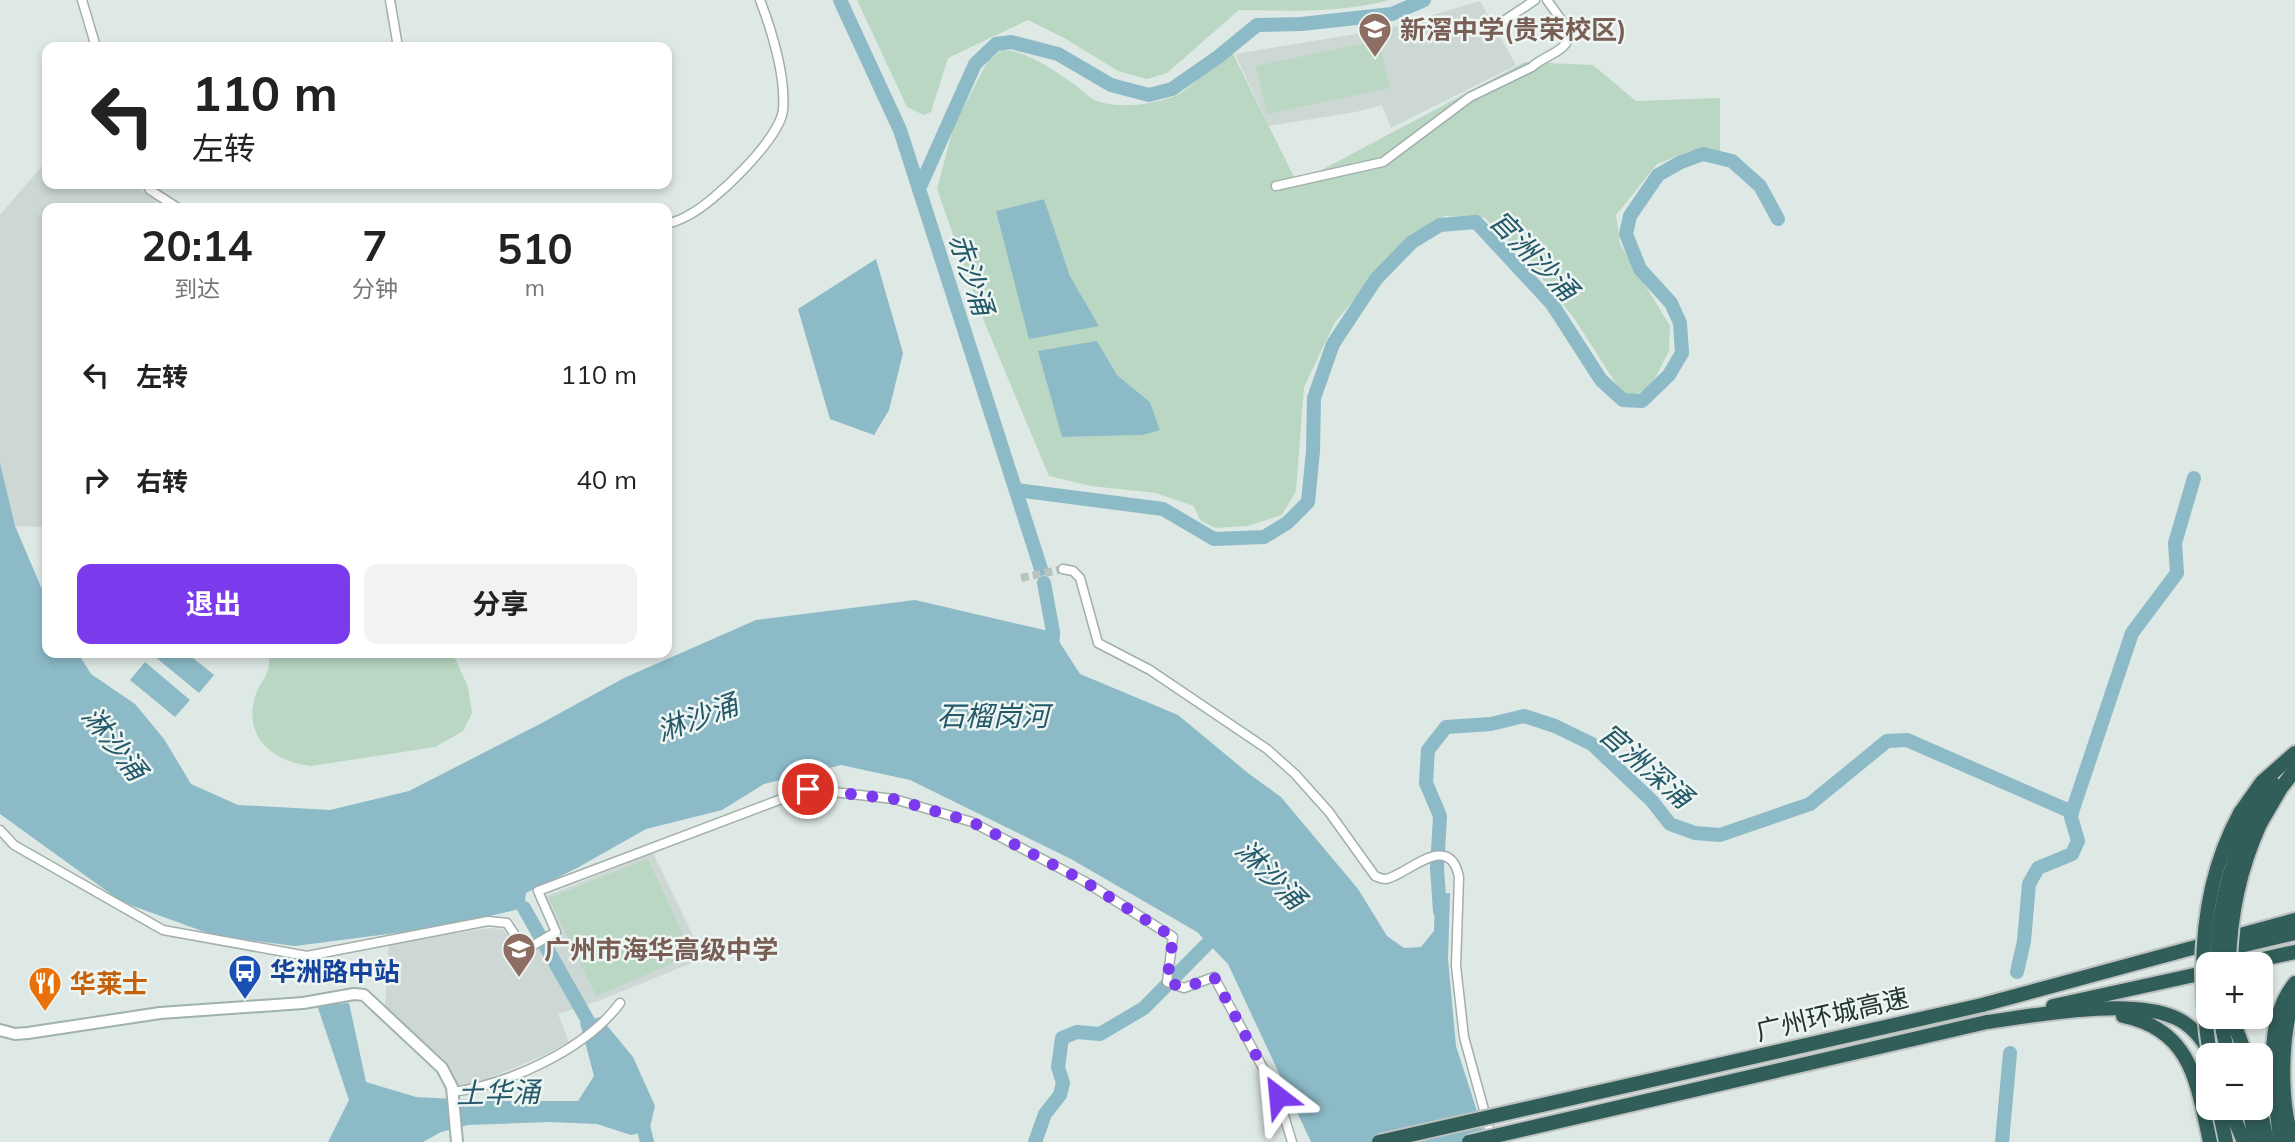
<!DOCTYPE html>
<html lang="zh">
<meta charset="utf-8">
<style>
body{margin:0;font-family:Mulish,"Noto Sans SC",sans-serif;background:#f2f2f2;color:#222;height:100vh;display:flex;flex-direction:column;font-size:26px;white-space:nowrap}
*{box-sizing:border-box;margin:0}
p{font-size:23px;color:#767676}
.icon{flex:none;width:38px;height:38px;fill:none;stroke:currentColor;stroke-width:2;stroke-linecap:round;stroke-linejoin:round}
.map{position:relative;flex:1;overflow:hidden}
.panel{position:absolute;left:42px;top:203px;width:630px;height:455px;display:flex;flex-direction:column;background:#fff;border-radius:14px;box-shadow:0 4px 10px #0003}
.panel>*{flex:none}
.hud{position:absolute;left:42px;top:42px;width:630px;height:147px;border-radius:14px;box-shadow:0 4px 10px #0003;background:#fff;color:#222;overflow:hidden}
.tools{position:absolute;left:2196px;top:952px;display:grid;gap:14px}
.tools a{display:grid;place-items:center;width:77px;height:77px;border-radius:14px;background:#fff;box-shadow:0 4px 10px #0003;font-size:35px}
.pin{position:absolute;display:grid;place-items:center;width:60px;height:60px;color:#fff;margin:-30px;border:4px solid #fff;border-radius:50%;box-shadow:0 2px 7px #0007}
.me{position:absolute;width:77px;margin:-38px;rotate:331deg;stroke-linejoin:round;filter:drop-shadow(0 0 5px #0008)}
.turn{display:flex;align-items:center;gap:24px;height:147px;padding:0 35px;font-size:32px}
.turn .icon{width:91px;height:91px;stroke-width:2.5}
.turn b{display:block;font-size:49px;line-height:60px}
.eta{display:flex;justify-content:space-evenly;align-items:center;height:119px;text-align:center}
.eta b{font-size:42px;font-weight:700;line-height:49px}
.primary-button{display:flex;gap:14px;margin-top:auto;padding:14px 35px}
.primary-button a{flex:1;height:80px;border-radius:14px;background:#7c3aed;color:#fff;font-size:28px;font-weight:700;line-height:80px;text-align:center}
.primary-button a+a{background:#f2f2f2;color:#222}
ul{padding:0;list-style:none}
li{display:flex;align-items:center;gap:21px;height:105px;padding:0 35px}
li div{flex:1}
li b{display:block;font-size:26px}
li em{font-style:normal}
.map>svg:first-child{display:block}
.built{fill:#cdd7d3}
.green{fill:#b9d7c3;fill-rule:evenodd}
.water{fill:#8cbac7}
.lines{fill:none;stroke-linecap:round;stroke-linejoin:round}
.river{stroke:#8cbac7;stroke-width:14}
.street-tunnel{stroke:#b8c4c0;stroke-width:8;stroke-dasharray:8 4;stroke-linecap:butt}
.street-casing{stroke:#a2afab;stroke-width:11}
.secondary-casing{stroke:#9fb2ac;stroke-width:14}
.highway-casing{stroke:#bdc2c1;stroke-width:18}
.street{stroke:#fff;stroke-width:8}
.secondary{stroke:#fff;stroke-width:10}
.highway{stroke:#315e58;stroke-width:14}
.highway-bridge-casing{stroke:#bdc2c1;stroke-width:18;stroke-linecap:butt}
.highway-bridge{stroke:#315e58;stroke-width:14}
.route{stroke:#7c3aed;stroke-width:12;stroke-dasharray:0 21.6}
.labels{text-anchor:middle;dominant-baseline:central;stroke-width:5;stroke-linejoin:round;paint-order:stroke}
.education-label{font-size:26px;font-weight:bold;fill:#785e54;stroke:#eef5f2;text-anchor:start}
.transit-label{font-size:26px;font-weight:bold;fill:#164399;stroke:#eef5f2;text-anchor:start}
.food-label{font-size:26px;font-weight:bold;fill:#c56008;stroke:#eef5f2;text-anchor:start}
.street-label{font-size:26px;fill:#223531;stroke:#eef5f2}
.water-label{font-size:28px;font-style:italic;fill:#245969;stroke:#eef5f2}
</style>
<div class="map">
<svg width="2295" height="1142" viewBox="0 0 2295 1142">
<rect width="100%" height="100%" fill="#dee8e4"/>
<g class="built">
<path d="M 1480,1 L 1516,65 L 1391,128 L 1382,105 L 1356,112 L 1269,126 L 1235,54 L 1386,29 Z"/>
<path d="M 47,160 L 47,184 L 133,184 L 165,208 L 47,208 L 47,527 L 15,526 L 0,468 L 0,215 Z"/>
<path d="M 653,853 L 704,958 L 598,1001 L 558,1014 L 569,1042 L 538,1058 L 479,1082 L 456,1085 L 385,1009 L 389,943 L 491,928 L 504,930 L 522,955 L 561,935 L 544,897 Z"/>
</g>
<g class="green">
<path d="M 857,0 L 1390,0 C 1339,13 1291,11 1239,10 L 1167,73 L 1147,79 L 1118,71 L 1066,39 L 1028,20 L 948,58 L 931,112 L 924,115 L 907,107 Z"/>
<path d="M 1379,40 L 1390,88 L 1267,114 L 1256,66 Z"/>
<path d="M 1002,50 C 1028,51 1054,70 1075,85 C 1082,90 1089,98 1097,101 C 1119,109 1150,105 1172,97 C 1197,88 1208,62 1233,54 L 1297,183 L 1525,62 L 1593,65 L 1636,101 L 1720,98 L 1720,154 L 1692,150 L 1657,164 L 1616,215 L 1620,244 L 1670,326 L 1669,351 L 1655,378 L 1644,390 L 1632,396 L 1622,393 L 1574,318 L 1525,257 L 1484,217 L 1445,216 L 1411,234 L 1335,322 L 1304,387 L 1296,491 L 1282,515 L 1247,526 L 1215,528 L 1200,520 L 1194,506 L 1156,493 L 1091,486 L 1049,476 L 981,314 L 937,189 L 954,125 L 988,61 ZM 1044,199 L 1070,276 L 1099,326 L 996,211 ZM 1097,341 L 1117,375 L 1150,402 L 1160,430 L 1143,435 L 1062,437 Z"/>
<path d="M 304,653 L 447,653 L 456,660 L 468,687 L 472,713 L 463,731 L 435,747 L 311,766 C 274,762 243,738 255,697 C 260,680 270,678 269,657 Z"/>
<path d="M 648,859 L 692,955 L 596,996 L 549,898 Z"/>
</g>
<g class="water">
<path d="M 1044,199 L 1070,276 L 1099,326 L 1029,339 L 996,211 Z"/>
<path d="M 876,259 L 903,353 L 889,410 L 874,435 L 830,419 L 798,309 Z"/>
<path d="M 1097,341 L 1117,375 L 1150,402 L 1160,430 L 1143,435 L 1062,437 L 1038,351 Z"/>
<path d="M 0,463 L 15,526 L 47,601 L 47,653 L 78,653 L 91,674 L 135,704 L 164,739 L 191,784 L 238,805 L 330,810 L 409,791 L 540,724 L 624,678 L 756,620 L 915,600 L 1053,632 L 1080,674 L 1178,715 L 1248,773 L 1281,797 L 1358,889 L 1387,936 L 1404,948 L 1421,947 L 1434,931 L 1435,894 L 1450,893 L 1448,959 L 1456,1046 L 1487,1142 L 1311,1142 L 1228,964 L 1197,932 L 1071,859 L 910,780 L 841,765 L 764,784 L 722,810 L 646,829 L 577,868 L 526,893 L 524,908 L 442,927 L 295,946 L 216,936 L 122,902 L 0,814 Z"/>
<path d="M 156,653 L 187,653 L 214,675 L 199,693 L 154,656 Z"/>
<path d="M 145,662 L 190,700 L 175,717 L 130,680 Z"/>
<path d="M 349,1003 L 366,1082 L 416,1097 L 489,1101 L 578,1101 L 594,1076 L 580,1023 L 600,1017 L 633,1057 L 655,1106 L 649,1131 L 631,1135 L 597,1124 L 550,1122 L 468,1125 L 441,1132 L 423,1142 L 328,1142 L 349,1100 L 317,1005 Z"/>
</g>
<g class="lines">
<g class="river">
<path d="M 840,0 L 900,130 L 1041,569"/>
<path d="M 919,189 L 975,64 L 996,44 L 1011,42 L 1058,54 L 1111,85 L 1149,95 L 1172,89 L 1218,57 L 1257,25 L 1301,24 L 1392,14 L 1424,0"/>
<path d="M 1016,490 L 1163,509 L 1214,539 L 1264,537 L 1287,523 L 1308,502 L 1313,451 L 1314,398 L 1333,344 L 1376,279 L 1412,242 L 1440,225 L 1476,222 L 1552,304 L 1601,380 L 1623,400 L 1642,401 L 1669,375 L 1682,353 L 1680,323 L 1671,303 L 1640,269 L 1626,234 L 1630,216 L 1658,175 L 1681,162 L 1703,154 L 1732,161 L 1760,186 L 1778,219"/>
<path d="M 1044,583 L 1053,632 L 1052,651"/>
<path d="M 524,908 L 596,1035"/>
<path d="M 1440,911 L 1437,868 L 1440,816 L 1426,783 L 1428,750 L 1446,727 L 1491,724 L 1524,716 L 1555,726 L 1592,744 L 1652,801 L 1670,824 L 1695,833 L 1720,835 L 1810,804 L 1887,741 L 1907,740 L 2072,812"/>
<path d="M 2017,972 L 2024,941 L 2029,884 L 2038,868 L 2072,854 L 2078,841 L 2071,817 L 2072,812 L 2132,633 L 2177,573 L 2175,543 L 2194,478"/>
<path d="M 640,1114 L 647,1142"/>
<path d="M 1035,1142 L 1045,1114 L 1060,1095 L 1063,1083 L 1058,1067 L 1062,1038 L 1077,1032 L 1100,1034 L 1144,1008 L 1219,932"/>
<path d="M 2002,1142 L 2010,1053"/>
</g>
<path class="street-tunnel" d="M 1021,578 L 1063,569"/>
<defs>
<g id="street">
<path d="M 82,0 L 96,47"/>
<path d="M 390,0 L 398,47"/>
<path d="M 1505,20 L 1535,0"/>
<path d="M 147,184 L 150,190 L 178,208"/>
<path d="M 1276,186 L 1383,162 L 1470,97 L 1532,67 C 1544,55 1569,52 1570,32 L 1547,0"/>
<path d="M 667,224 C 673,222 681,220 687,216 C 713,204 780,139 783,110 C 786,77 772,31 760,0"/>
<path d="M 1063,569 L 1073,571 L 1080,578 L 1098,643 L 1150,670 L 1267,749 L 1295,774 L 1329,812 L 1375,876 C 1380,878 1381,879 1386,879 C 1406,876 1449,829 1459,877 L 1456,966 L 1464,1037 L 1492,1139"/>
<path d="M 0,830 L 14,845 L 163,930 L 307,956 L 488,921 L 507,923 L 525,950 L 556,932 L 538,891 L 808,789 L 894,799 L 972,822 L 1084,881 L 1173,937 L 1167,982 L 1184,988 L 1214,977 L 1278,1096 L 1292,1142"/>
<path d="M 453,1092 C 509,1084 585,1050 620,1003"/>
</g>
<path id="secondary" d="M 0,1030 L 15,1034 L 28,1033 L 160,1013 L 303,1003 L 354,994 L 364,995 L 442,1068 L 452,1087 L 457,1142"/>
<g id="highway">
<path d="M 2240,813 L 2262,782 L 2295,753"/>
<path d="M 2250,819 L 2272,782"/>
<path d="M 2260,824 L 2281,788 L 2295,770"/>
<path d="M 2219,951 L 2295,933"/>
<path d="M 2240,964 L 2295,952"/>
<path d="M 1982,1005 L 2295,920"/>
<path d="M 2053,1006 L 2208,972"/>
<path d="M 2123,1016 C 2192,1030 2197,1083 2210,1142"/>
<path d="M 2220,1017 L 2228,1055"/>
<path d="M 2232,1018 L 2246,1055"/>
<path d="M 1987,1022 C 2037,1015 2131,997 2176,1018 C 2191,1025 2202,1038 2210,1053"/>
<path d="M 2219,1108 L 2226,1142"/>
<path d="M 2230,1108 L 2244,1142"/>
<path d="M 2249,1108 L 2256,1142"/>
<path d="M 2260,1108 L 2267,1142"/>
<path d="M 2280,1142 C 2276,1090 2260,1027 2295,983"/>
<path d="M 2294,1142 C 2279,1111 2280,1027 2295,997"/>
</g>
</defs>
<use href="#street" class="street-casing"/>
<use href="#secondary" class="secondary-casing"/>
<use href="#highway" class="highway-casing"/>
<use href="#street" class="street"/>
<use href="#secondary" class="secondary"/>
<use href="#highway" class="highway"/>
<defs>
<g id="highway-bridge">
<path d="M 2217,964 C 2217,914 2230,864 2250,819"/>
<path d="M 2229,964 C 2230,916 2240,868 2260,824"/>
<path d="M 2210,1055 C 2197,973 2200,886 2240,813"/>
<path d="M 1379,1142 L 1982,1005"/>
<path d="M 1469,1142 L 1987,1022"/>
</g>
</defs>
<use href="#highway-bridge" class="highway-bridge-casing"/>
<use href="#highway-bridge" class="highway-bridge"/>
</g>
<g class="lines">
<path class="route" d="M 808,789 L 894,799 L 972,822 L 1084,881 L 1173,937 L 1167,982 L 1184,988 L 1214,977 L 1278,1096"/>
</g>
<defs>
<symbol id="school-pin" viewBox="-11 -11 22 30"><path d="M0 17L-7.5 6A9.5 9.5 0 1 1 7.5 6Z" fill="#8d6e63" stroke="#eef5f2"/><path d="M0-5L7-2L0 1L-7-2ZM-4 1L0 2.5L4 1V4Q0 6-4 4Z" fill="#fff"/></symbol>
<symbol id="bus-pin" viewBox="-11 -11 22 30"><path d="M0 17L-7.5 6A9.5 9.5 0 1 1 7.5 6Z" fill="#1a4fb4" stroke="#eef5f2"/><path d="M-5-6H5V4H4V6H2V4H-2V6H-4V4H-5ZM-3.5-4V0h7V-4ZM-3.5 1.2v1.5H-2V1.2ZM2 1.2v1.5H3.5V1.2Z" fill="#fff"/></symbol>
<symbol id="restaurant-pin" viewBox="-11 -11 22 30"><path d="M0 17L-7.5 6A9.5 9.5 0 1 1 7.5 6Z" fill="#e8710a" stroke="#eef5f2"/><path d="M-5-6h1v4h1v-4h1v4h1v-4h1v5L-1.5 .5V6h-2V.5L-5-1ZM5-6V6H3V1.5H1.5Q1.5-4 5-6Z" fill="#fff"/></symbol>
</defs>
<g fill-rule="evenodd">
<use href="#school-pin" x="1356" y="10" width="38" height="52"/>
<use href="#school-pin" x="500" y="930" width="38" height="52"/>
<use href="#bus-pin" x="226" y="952" width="38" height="52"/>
<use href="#restaurant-pin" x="26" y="964" width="38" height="52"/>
</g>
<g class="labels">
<g class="education-label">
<text x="1400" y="29">新滘中学(贵荣校区)</text>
<text x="544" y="949">广州市海华高级中学</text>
</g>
<g class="transit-label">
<text x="270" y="971">华洲路中站</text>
</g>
<g class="food-label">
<text x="70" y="983">华莱士</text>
</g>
<g class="street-label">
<text transform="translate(1832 1014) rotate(-13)">广州环城高速</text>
</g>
<g class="water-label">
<text transform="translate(1534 255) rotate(46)">官洲沙涌</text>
<text transform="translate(972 274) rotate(72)">赤沙涌</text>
<text x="993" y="715">石榴岗河</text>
<text transform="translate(697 717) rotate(-20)">淋沙涌</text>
<text transform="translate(115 743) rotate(52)">淋沙涌</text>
<text transform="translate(1646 765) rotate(41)">官洲深涌</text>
<text transform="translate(1271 874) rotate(45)">淋沙涌</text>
<text transform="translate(498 1092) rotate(-1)">土华涌</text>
</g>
</g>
</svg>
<div class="tools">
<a>+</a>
<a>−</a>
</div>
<div class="pin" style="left:808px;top:789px;background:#d93025"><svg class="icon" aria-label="arrive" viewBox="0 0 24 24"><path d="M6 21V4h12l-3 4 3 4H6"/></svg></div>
<svg class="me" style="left:1278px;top:1096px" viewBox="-20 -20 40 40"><path d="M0-17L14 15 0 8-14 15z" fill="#7c3aed" stroke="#fff" stroke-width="4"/></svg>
<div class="hud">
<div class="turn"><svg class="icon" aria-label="left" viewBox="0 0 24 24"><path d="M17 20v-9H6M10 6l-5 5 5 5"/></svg><div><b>110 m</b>左转</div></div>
</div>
<section class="panel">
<div class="eta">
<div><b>20:14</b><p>到达</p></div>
<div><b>7</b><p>分钟</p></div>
<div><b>510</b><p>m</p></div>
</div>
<ul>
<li><svg class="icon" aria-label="left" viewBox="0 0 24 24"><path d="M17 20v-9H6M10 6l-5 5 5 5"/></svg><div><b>左转</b></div><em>110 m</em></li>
<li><svg class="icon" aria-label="right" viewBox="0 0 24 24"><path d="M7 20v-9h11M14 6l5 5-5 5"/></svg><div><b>右转</b></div><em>40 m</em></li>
</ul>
<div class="primary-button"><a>退出</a><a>分享</a></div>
</section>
</div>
